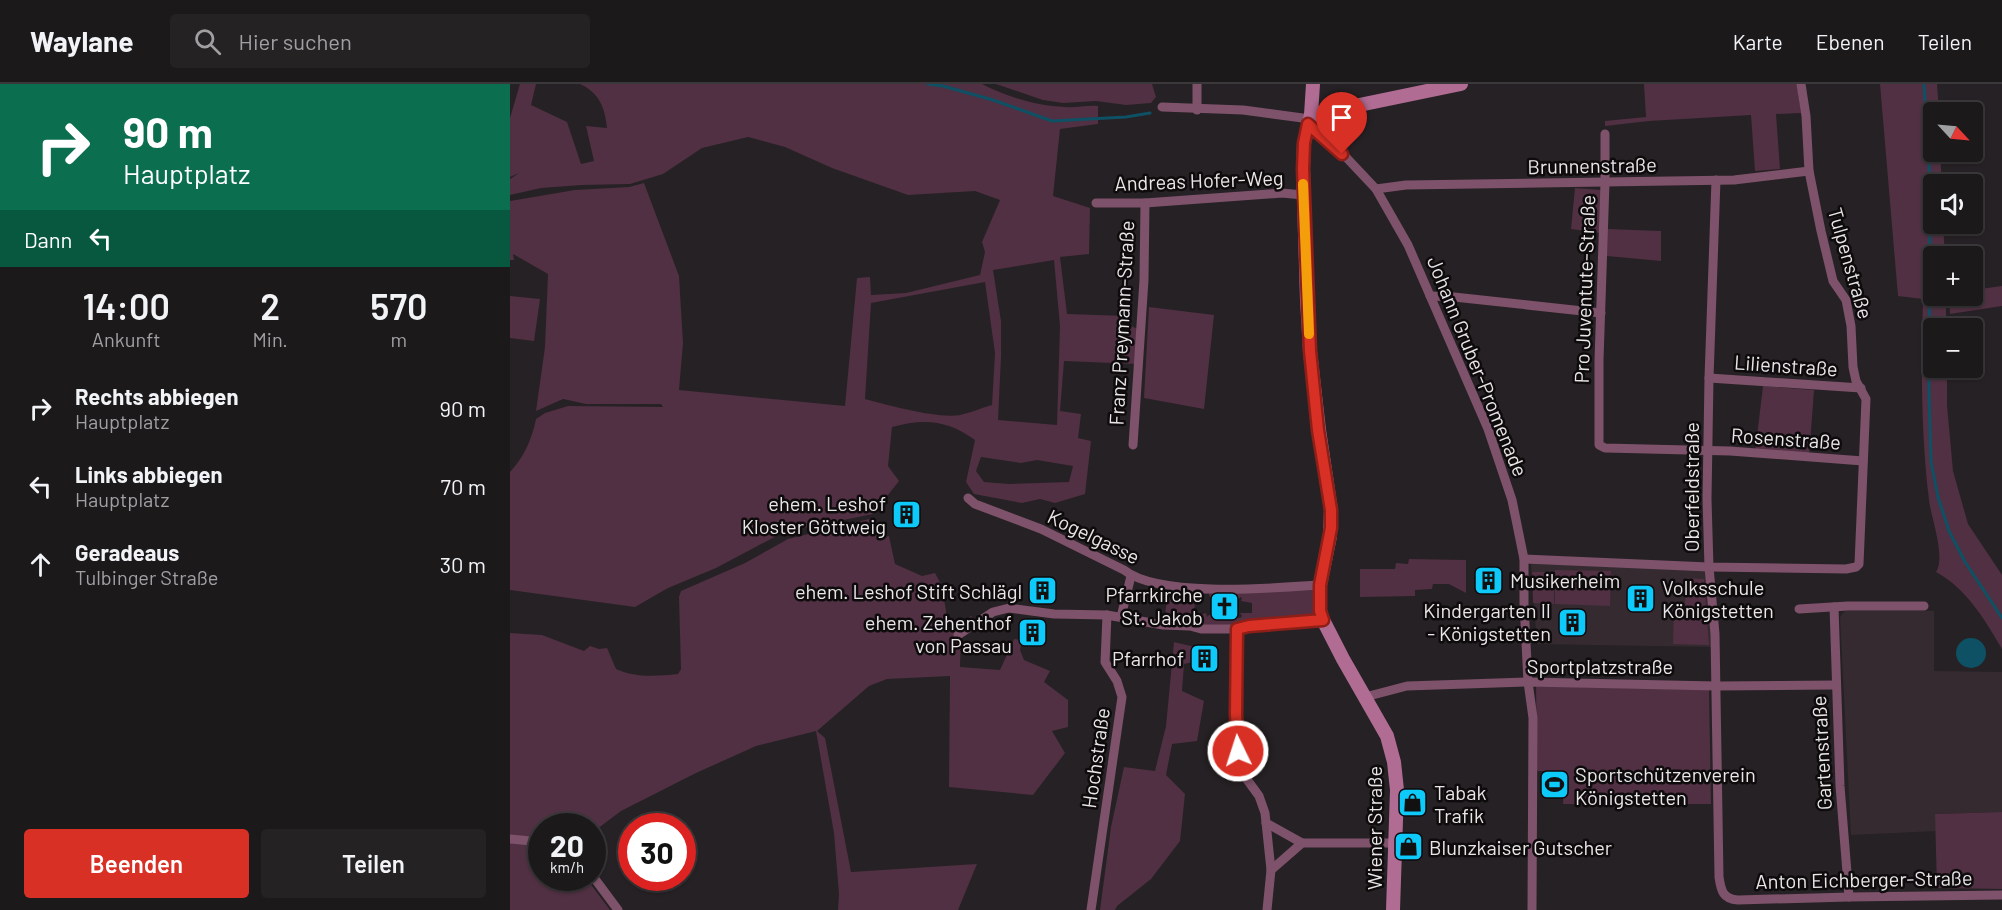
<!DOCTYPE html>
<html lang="de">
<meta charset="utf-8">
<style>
body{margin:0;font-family:Barlow,sans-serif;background:#252224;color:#f1f3f6;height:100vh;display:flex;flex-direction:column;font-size:22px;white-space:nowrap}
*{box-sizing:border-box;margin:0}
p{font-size:20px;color:#a0a0a3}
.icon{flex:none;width:33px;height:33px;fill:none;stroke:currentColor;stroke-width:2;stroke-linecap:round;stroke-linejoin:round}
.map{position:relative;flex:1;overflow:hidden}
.side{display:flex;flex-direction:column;background:#1c191b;width:510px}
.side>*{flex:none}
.guide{background:#0b6e4f;color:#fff;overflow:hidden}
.needle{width:39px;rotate:116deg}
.buttons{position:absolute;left:1413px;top:18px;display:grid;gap:12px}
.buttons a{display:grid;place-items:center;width:60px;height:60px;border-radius:6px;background:#1c191b;box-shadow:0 2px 4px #0004,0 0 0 2px #3a383a;font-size:30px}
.speed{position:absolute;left:18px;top:729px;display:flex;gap:12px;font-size:30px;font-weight:700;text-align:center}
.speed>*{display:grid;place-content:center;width:78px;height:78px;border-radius:50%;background:#1c191b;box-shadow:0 2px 4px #0004,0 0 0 2px #3a383a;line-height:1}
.speed small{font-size:15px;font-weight:400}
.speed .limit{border:9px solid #d22;background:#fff;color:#111}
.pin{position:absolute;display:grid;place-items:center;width:51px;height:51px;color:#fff;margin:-62px -26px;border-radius:50% 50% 50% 0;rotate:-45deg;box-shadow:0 0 6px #0007}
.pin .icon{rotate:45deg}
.me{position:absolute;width:66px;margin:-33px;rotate:356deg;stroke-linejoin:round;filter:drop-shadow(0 0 4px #0008)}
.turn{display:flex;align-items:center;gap:21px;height:126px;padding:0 24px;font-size:27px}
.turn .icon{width:78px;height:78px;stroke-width:2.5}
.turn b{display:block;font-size:42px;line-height:51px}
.then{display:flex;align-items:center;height:57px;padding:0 24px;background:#0003;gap:12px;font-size:22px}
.eta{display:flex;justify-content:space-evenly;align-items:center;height:102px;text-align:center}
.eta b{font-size:36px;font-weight:600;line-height:42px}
.button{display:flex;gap:12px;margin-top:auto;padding:12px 24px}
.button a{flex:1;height:69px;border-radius:6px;background:#d93025;color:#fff;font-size:24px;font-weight:600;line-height:69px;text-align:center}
.button a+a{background:#252224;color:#f1f3f6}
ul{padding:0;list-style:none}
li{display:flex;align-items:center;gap:18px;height:78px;padding:0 24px}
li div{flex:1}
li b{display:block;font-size:22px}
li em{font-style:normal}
header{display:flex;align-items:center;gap:36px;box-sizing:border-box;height:84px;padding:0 30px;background:#1c191b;border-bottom:2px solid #3a383a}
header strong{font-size:28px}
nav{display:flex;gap:33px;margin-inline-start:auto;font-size:21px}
.search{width:420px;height:54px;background:#252224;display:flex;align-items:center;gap:15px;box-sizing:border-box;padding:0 21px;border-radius:6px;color:#a0a0a3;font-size:22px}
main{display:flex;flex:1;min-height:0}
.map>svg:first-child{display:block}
.built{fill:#352a30}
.green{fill:#503042;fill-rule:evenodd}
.water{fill:#0e5064}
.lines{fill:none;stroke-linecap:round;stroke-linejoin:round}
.stream{stroke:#0e5064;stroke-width:3}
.street{stroke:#7d526a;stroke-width:9}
.secondary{stroke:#b06c93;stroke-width:14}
.route-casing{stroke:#8d1f18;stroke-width:15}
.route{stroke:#d93025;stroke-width:10}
.slow{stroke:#f59e0b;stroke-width:10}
.labels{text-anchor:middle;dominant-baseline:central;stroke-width:5;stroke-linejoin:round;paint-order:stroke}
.street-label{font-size:20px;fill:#eae6e8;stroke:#0e0b0d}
.poi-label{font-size:20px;fill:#eae6e8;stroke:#0e0b0d;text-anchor:end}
</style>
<header>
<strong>Waylane</strong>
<div class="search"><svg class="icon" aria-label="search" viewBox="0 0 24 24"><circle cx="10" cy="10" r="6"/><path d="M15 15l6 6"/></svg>Hier suchen</div>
<nav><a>Karte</a><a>Ebenen</a><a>Teilen</a></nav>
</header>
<main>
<section class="side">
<div class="guide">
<div class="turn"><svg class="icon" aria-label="right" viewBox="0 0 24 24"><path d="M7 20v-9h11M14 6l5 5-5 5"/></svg><div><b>90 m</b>Hauptplatz</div></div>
<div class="then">Dann<svg class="icon" aria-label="left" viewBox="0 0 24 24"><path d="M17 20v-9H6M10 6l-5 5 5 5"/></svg></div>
</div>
<div class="eta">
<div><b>14:00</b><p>Ankunft</p></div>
<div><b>2</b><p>Min.</p></div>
<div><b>570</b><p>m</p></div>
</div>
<ul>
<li><svg class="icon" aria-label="right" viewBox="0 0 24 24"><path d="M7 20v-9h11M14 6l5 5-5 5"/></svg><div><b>Rechts abbiegen</b><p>Hauptplatz</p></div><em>90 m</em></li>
<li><svg class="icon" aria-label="left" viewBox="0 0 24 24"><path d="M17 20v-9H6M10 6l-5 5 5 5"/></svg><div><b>Links abbiegen</b><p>Hauptplatz</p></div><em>70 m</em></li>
<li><svg class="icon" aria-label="ahead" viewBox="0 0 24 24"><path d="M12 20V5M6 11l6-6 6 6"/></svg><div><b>Geradeaus</b><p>Tulbinger Straße</p></div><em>30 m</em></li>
</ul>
<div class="button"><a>Beenden</a><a>Teilen</a></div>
</section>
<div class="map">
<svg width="1492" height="826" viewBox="0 0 1492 826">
<rect width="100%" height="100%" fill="#262124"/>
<g class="built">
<path d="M 1021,480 L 1199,483 L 1205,563 L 1027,560 Z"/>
<path d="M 1335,527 L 1424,527 L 1424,587 L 1492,588 L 1492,728 L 1425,730 L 1426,747 L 1341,751 L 1330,533 Z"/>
</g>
<g class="green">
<path d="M 10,0 L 26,0 L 21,21 L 57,38 L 71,80 L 84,77 L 76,42 L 97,44 C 95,23 89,9 70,0 L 472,0 C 497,13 527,22 555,23 C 566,24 577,21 588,22 L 588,40 L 550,45 L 543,112 L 580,124 L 579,170 L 550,173 L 557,230 L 617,232 L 619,241 L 628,245 L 627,280 L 554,277 L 550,327 L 571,330 L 568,354 L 581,357 L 575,410 L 545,419 L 530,415 L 512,419 L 464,410 L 456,398 L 465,356 C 438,336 414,334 382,343 L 378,382 L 389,397 L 363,430 L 274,448 L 206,484 L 158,504 L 125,523 L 0,506 L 0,388 C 14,373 22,355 26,335 L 35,329 L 58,322 L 153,323 L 151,320 L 76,320 L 53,315 L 26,327 L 35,263 L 38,190 L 3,170 L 4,176 L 0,176 L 0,117 L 65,106 L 119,103 L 134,99 L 169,192 L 173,259 L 169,306 L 335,322 L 347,194 L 360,193 L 361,211 L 396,209 L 470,191 L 475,168 L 472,158 L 490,116 L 465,107 L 398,111 L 322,84 L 275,63 L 238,53 L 192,64 L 153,90 L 120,100 L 72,101 L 31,104 L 0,111 L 0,95 L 9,89 L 0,93 L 0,34 ZM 544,176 L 550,242 L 547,341 L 488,336 L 491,273 L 491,237 L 483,186 ZM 475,198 L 485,269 L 482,321 C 471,324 460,329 450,331 C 428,335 377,321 355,315 L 361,219 ZM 471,373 L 511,379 L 527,376 L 563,382 L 559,398 L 499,400 L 474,398 L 466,387 Z"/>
<path d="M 486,0 L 642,0 L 646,13 L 641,19 L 616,21 L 586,17 L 553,19 L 533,16 Z"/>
<path d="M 1134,0 L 1287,0 L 1291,29 L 1266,30 L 1270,85 L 1245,87 L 1241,31 L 1139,37 L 1095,42 L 1095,37 L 1136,33 Z"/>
<path d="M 1370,0 L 1427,0 L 1429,28 L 1424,28 L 1424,68 L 1430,68 L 1432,100 L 1424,100 L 1424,140 L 1433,140 L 1435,172 L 1424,172 L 1424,212 L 1436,212 L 1436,244 L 1424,244 L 1424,284 L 1437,284 L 1437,321 L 1443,387 L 1458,440 L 1492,491 L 1492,565 C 1475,536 1456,504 1426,488 C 1436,473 1421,434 1419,416 C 1411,350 1411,282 1413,215 L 1388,212 Z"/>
<path d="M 1065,104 L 1091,106 L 1090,149 L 1061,145 Z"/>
<path d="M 1097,145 L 1151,147 L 1151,177 L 1097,172 Z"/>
<path d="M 1492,202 L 1492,222 L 1440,230 L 1439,212 L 1462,212 L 1463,206 Z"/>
<path d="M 0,212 L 30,215 L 24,257 L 0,254 Z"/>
<path d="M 639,223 L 704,231 L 694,325 L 634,314 Z"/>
<path d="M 1253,302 L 1304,306 L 1299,373 L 1245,369 Z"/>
<path d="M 363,434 L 370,454 L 379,452 L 385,480 L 412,492 L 425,489 L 432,502 L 439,546 L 461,532 L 464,535 L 451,551 L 450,583 L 490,586 L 504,555 L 512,556 L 510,566 L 514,576 L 540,587 L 534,598 L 558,616 L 558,643 L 542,647 L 555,669 L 523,711 L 439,703 L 440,592 L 377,595 L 359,602 L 307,647 L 315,654 L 341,788 L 467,780 L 448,826 L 328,826 L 329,810 L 324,749 L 306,647 L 246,662 L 186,689 L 111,727 L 83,748 L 82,742 L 32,742 L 32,794 L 76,794 L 100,826 L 0,826 L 0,549 L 32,551 L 74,567 L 80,562 L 89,565 L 97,564 L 106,585 C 126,594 146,592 168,590 L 171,585 L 169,513 L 171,507 L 235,479 L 278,455 Z"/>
<path d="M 899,475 L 956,476 L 956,509 L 939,500 L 923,500 L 922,505 L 905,506 L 905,512 L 850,513 L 850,485 L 885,485 L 886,479 L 898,480 Z"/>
<path d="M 1045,486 L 1101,487 L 1100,522 L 1045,520 Z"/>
<path d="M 1022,488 L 1044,488 L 1044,520 L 1023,519 Z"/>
<path d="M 1176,494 L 1194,495 L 1199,561 L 1163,560 L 1164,524 L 1175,524 Z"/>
<path d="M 810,501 L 813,536 L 739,542 L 680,542 L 680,535 L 655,532 L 657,513 L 677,516 L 678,510 L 681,509 L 682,504 ZM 683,510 L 699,510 L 700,513 L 704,513 L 705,511 L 707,511 L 707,514 L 713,514 L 714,511 L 716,512 L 716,514 L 721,514 L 722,512 L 724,512 L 724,514 L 729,515 L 730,513 L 732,514 L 731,517 L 742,519 L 742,529 L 730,529 L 732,532 L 730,534 L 723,532 L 723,534 L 720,534 L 720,532 L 715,531 L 714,534 L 712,531 L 706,531 L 706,533 L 704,531 L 699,531 L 697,533 L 696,529 L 690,531 L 690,528 L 687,529 L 685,525 L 683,525 L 685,523 L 684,518 L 687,518 L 683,515 Z"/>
<path d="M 664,558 L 685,563 L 683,578 L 674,580 L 672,607 L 694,617 L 687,657 L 662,660 L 656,691 L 675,710 L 670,757 L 641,795 L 607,822 L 605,826 L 590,826 L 601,743 L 614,683 L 645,687 L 656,642 Z"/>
<path d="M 1026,602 L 1199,606 L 1201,720 L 1053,720 L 1054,687 L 1027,687 Z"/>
<path d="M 1492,728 L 1492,805 L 1427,804 L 1425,730 Z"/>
</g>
<circle class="water" cx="1461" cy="569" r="15"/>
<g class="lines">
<g class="stream">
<path d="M 418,0 L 433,2 L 483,16 L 542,37 L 616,33 L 640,29"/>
<path d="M 1414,0 L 1420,97 L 1419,310 L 1421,378 L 1428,413 L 1439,447 L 1455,478 L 1492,534"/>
</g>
<g class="street">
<path d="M 687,0 L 687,26"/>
<path d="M 652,23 L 733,26 L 800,35"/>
<path d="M 799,41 L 833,70 L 866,105 L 898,161 L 978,345 L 1002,416 L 1014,475 L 1014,520 L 1018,598 L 1023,634 L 1022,826"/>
<path d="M 1095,50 L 1095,99 L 1089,276 L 1089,361 L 1095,364 L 1220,367 L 1353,377"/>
<path d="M 1206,96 L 1199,294 L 1197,415 L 1199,483 L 1205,550 L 1209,793 C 1211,807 1213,815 1228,816 L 1339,813 L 1492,811"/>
<path d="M 866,105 L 896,101 L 1224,96 L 1299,87"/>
<path d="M 586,119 L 635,119 L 772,109 L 793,111"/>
<path d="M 920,212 L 944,213 L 1091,229"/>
<path d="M 1199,294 L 1351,304"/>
<path d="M 623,361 L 634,196 L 635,119"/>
<path d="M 458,414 L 465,420 L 531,445 L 614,486 C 649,514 765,504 810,501"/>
<path d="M 1014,475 L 1199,483 L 1336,485 L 1346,483 L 1349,480 L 1356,315 L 1346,297 L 1343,283 L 1341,242 L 1336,216 L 1323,197 L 1311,147 L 1299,87 L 1296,32 L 1291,0"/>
<path d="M 1324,523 L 1330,702 L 1339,813"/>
<path d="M 1289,525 L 1338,522 L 1414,522"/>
<path d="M 611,533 L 621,492"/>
<path d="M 727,545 L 726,630 L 729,676 L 733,690 L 749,712 L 755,729 L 761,786 L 757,826"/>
<path d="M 448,551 L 483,528 L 499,524 L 544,530 L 597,531 L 653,541 L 680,542 L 691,545 L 727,545 L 739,542 L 813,536"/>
<path d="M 855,613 L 897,602 L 1018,598 L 1206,602 L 1325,601"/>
<path d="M 756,739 L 792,759"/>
<path d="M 0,755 L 32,758"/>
<path d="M 761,786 L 792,759 L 886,759"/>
<path d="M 82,791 L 108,826"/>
<path d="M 581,826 L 612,613 L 607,597 L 595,578 L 597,531"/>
</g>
<g class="secondary">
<path d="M 803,0 L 801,31 L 794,59 L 793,85 L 797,216 L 800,267 L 809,346 L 821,426 L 820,452 L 810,501 L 810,527 L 813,536 L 833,575 L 877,652 L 884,678 L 887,706 L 883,826"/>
<path d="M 801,31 L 951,0"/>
</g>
</g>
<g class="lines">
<defs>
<path id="route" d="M 728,667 L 726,630 L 727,545 L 739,542 L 813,536 L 810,527 L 810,501 L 821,444 L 821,426 L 808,346 L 800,267 L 793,85 L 794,59 L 798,40 L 832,70"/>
</defs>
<use href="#route" class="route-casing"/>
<use href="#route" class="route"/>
<path class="slow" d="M 793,100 L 799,250"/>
</g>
<defs>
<symbol id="building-square" viewBox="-11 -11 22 22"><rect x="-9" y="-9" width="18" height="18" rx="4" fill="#0dcafa" stroke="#0e0b0d"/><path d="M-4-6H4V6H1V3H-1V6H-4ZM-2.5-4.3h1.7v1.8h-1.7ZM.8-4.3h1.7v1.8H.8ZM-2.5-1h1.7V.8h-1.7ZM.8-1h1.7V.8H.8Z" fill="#111"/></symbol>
<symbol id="church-square" viewBox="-11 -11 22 22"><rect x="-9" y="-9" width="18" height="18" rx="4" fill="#0dcafa" stroke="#0e0b0d"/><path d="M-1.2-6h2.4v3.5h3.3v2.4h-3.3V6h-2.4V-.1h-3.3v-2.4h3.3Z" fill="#111"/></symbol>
<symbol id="stadium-square" viewBox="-11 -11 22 22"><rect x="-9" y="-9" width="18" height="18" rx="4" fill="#0dcafa" stroke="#0e0b0d"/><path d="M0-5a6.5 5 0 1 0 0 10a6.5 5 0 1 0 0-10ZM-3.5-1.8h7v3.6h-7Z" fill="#111"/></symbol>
<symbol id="shop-square" viewBox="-11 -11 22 22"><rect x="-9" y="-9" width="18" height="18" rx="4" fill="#0dcafa" stroke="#0e0b0d"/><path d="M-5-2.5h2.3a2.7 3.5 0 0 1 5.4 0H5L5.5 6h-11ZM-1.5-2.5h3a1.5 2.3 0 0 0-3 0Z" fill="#111"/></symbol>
</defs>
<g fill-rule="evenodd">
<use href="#building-square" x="380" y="414" width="33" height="33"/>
<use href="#building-square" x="962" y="480" width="33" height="33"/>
<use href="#building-square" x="516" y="490" width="33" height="33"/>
<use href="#building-square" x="1114" y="498" width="33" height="33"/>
<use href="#church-square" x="698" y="506" width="33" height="33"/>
<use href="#building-square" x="1046" y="522" width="33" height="33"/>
<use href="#building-square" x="506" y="532" width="33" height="33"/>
<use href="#building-square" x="678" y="558" width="33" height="33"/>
<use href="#stadium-square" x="1028" y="684" width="33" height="33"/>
<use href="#shop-square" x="886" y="702" width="33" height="33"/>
<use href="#shop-square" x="882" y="746" width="33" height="33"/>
</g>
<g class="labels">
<g class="street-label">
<text transform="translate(1082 81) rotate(-1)">Brunnenstraße</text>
<text transform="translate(689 96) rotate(-2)">Andreas Hofer-Weg</text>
<text transform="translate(1341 179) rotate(74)">Tulpenstraße</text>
<text transform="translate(1074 205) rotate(-88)">Pro Juventute-Straße</text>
<text transform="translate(611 239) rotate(-87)">Franz Preymann-Straße</text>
<text transform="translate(1276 281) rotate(4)">Lilienstraße</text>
<text transform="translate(968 282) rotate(68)">Johann Gruber-Promenade</text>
<text transform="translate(1276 354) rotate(4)">Rosenstraße</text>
<text transform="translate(1181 403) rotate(-90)">Oberfeldstraße</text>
<text transform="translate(584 452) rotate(26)">Kogelgasse</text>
<text x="1090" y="582">Sportplatzstraße</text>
<text transform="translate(1311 669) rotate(-93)">Gartenstraße</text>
<text transform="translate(585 674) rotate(-82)">Hochstraße</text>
<text transform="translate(864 744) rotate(-90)">Wiener Straße</text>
<text transform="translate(1354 795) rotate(-1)">Anton Eichberger-Straße</text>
</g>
<g class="poi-label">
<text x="376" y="419">ehem. Leshof<tspan x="376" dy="23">Kloster Göttweig</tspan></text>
<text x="1000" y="496" text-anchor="start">Musikerheim</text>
<text x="1152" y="503" text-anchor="start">Volksschule<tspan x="1152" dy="23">Königstetten</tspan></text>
<text x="512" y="507">ehem. Leshof Stift Schlägl</text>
<text x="693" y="510">Pfarrkirche<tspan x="693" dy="23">St. Jakob</tspan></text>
<text x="1041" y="526">Kindergarten II<tspan x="1041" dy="23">- Königstetten</tspan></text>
<text x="502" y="538">ehem. Zehenthof<tspan x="502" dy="23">von Passau</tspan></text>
<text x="674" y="574">Pfarrhof</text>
<text x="1065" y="690" text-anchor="start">Sportschützenverein<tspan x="1065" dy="23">Königstetten</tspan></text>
<text x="924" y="708" text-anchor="start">Tabak<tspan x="924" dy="23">Trafik</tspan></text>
<text x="919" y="763" text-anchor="start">Blunzkaiser Gutscher</text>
</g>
</g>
</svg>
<div class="buttons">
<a><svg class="needle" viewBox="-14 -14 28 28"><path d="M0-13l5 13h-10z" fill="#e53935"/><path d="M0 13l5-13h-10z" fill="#a0a0a3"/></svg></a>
<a><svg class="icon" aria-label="sound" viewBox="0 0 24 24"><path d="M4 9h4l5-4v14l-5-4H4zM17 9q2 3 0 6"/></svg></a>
<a>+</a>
<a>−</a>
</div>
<div class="speed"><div>20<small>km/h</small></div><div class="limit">30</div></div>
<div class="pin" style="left:832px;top:70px;background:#d93025"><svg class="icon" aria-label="arrive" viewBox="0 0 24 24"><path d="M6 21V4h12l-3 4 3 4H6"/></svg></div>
<svg class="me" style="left:728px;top:667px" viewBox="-20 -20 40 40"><circle r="17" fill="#d93025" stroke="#fff" stroke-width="3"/><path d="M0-11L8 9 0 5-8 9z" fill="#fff"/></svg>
</div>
</main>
